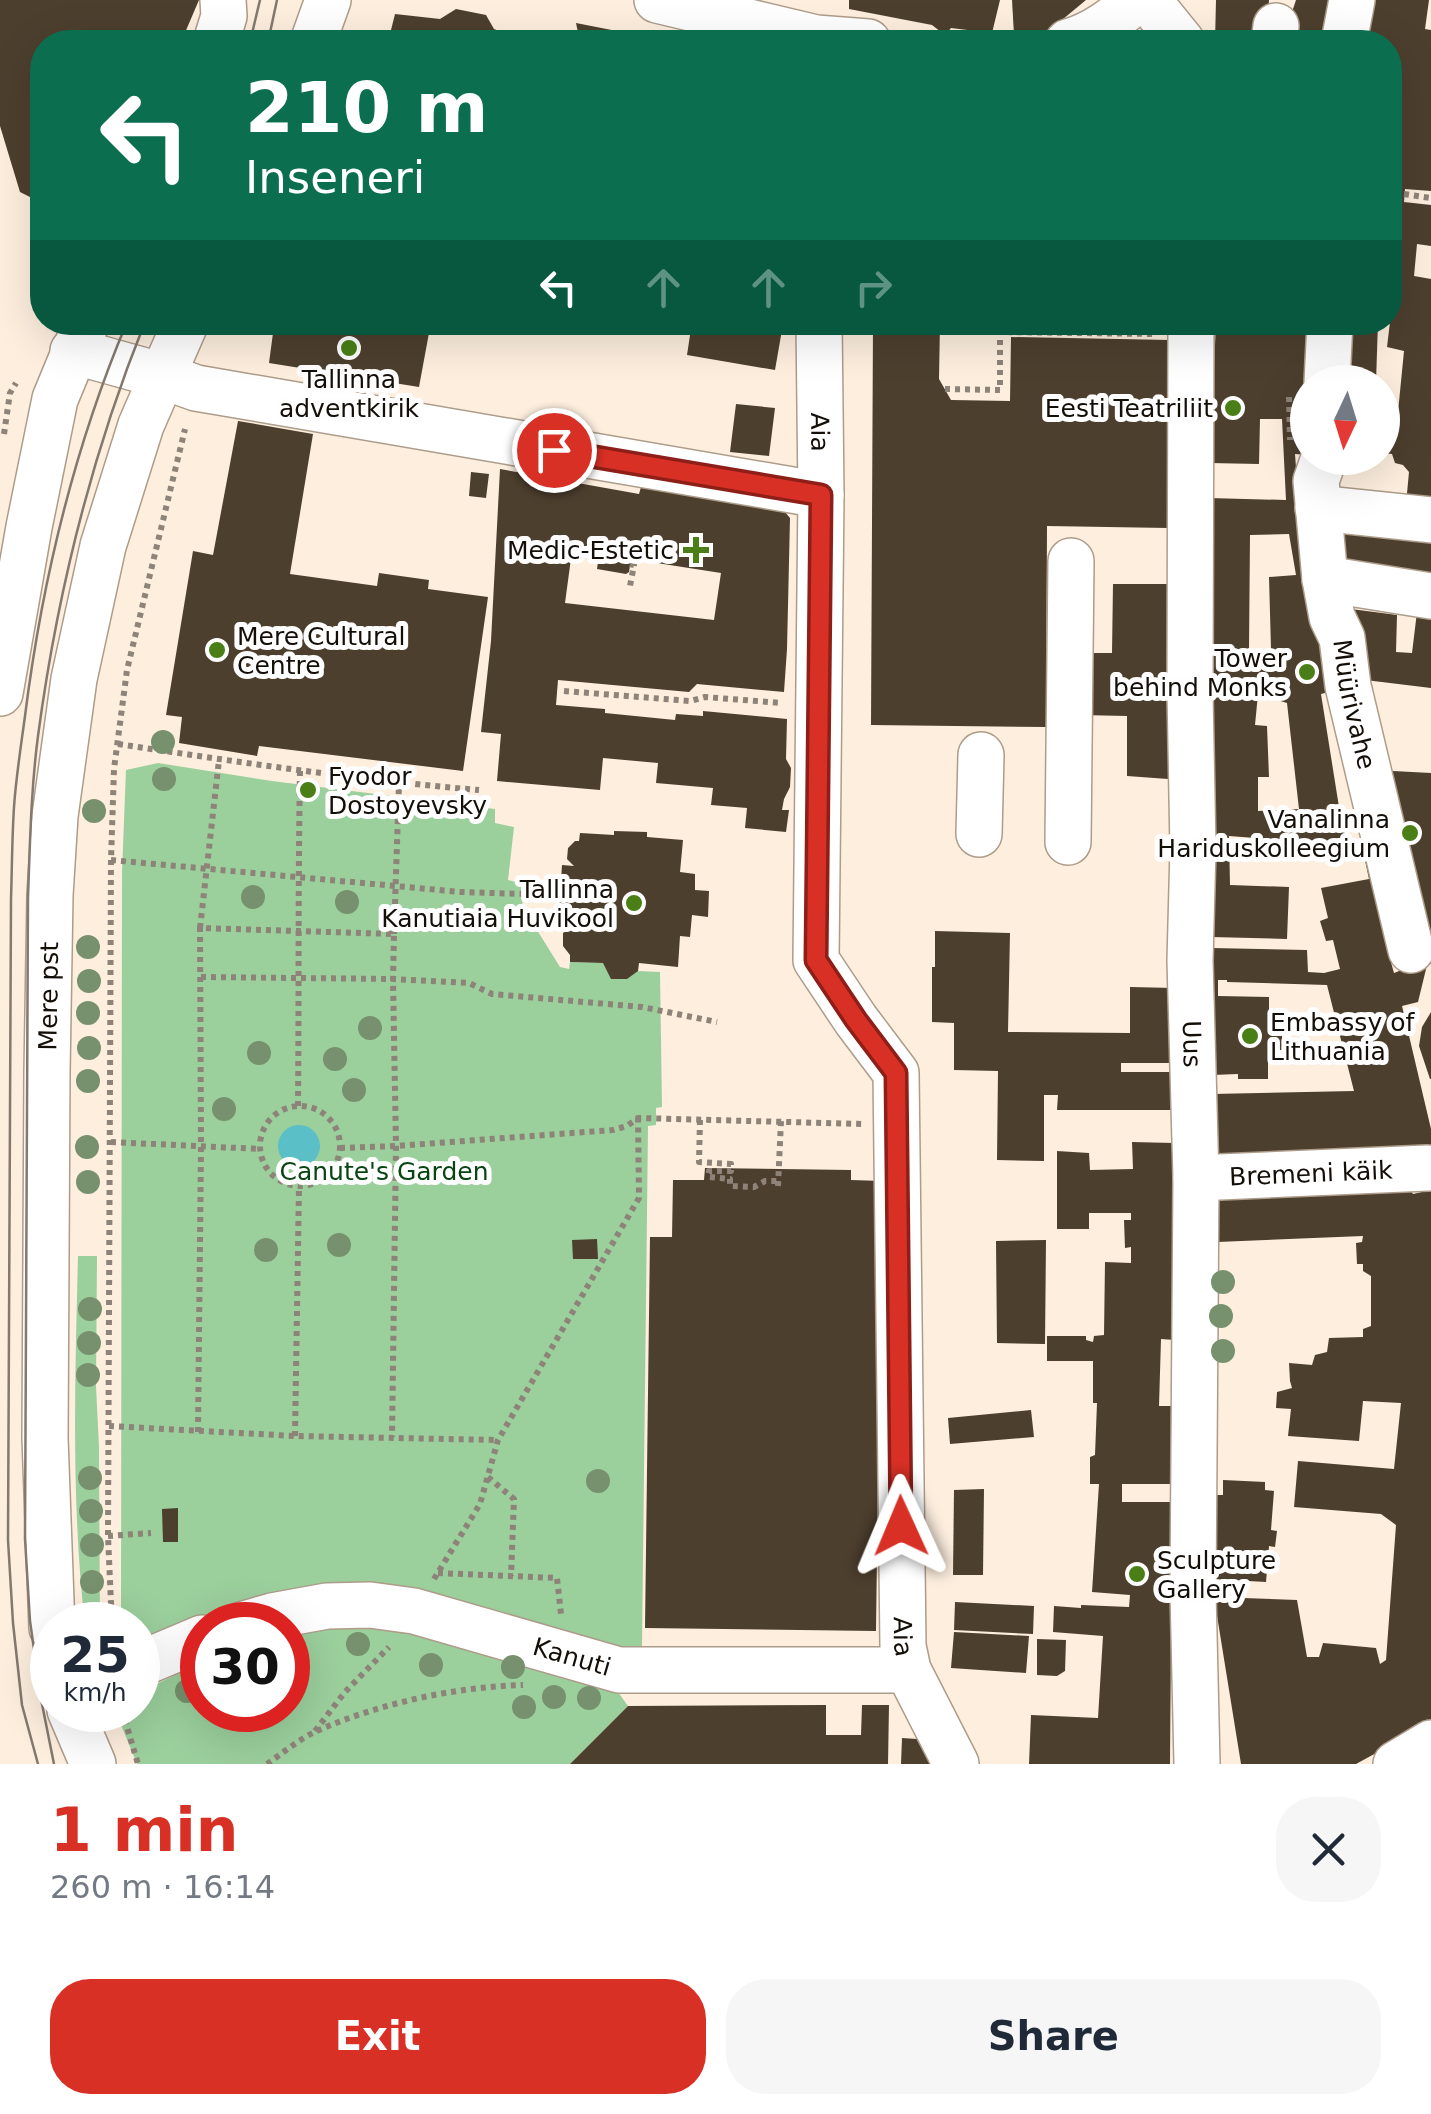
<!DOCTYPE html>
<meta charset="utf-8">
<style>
body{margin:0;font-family:"DejaVu Sans",sans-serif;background:#f6f6f7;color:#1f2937;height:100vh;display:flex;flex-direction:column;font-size:38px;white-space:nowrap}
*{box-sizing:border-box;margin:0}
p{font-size:32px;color:#747a83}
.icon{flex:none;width:55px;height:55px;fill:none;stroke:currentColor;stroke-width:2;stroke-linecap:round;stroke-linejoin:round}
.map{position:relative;height:1764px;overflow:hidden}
.drawer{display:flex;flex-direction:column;background:#fff;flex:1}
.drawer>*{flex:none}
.top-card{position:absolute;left:30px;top:30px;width:1372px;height:305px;border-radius:40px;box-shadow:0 10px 40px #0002;background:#0b6e4f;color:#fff;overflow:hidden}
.needle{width:65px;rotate:184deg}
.controls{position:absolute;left:1290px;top:365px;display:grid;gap:20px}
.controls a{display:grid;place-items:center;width:110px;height:110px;border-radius:50%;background:#fff;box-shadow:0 10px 40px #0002;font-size:50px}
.speed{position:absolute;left:30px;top:1602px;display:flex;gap:20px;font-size:50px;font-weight:700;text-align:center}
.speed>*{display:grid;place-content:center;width:130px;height:130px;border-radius:50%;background:#fff;box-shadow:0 10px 40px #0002;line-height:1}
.speed small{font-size:25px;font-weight:400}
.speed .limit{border:15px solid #d22;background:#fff;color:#111}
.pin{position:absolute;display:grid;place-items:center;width:85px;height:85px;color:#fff;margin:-42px;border:5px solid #fff;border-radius:50%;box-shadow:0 2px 10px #0007}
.me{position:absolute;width:110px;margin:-55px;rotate:359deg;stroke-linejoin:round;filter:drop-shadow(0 0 8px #0008)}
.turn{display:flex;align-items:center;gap:35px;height:210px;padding:0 50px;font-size:45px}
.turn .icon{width:130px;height:130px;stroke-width:2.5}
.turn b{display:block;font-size:70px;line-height:85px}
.lanes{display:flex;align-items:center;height:95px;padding:0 50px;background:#0003;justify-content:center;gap:50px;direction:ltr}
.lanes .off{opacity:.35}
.round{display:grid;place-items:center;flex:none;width:105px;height:105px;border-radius:40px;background:#f6f6f7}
.headline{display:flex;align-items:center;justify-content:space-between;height:170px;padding:0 50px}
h1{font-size:60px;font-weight:600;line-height:75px;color:#d93025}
.action{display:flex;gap:20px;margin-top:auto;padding:20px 50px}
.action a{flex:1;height:115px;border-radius:40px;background:#d93025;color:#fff;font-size:40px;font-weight:600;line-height:115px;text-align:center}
.action a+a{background:#f6f6f7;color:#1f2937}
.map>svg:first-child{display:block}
.green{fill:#9bcf9c}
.water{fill:#5bbfc8}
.building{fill:#4d3f2e;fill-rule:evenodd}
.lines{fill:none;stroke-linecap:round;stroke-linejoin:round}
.minor-casing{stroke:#ad9c89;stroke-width:48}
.path{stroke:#8e8378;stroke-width:6;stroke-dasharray:5 5;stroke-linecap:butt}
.minor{stroke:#fff;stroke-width:45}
.tram{stroke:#84796f;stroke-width:2.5}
.tree{fill:#77916e}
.route-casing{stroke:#8d1f18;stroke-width:25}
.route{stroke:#d93025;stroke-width:18}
.poi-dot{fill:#497f16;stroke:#fefefe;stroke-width:4}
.labels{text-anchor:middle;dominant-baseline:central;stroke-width:10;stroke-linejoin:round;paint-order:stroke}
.poi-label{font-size:25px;fill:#140e08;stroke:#fefefe;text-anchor:end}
.street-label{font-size:25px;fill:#140e08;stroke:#fefefe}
.park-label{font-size:25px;fill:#094513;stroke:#fefefe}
</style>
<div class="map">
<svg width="1431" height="1764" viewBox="0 0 1431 1764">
<rect width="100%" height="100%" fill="#fdeede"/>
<g class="green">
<path d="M 158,763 L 272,781 L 495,809 L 495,823 L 514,827 L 508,880 L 520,883 L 524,894 L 522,906 L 560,967 L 569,969 L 570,962 L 603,963 L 638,971 L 660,972 L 662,1107 L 656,1108 L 656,1125 L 648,1126 L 642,1646 L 582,1648 L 245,1602 L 138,1648 L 138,1625 L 121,1625 L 122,872 L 126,770 Z"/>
<path d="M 78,1256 L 97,1256 L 96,1386 L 99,1447 L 100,1625 L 85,1625 C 71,1503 75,1379 78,1256 Z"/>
<path d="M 372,1624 L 464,1641 L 618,1692 L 628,1706 L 570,1764 L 137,1764 L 115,1710 L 138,1710 L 138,1693 L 202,1662 L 202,1710 L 288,1710 L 288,1628 Z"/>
</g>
<circle class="water" cx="299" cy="1146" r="21"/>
<g class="building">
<path d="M 0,0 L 199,0 L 181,42 L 42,42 L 42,203 L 20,192 L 0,126 Z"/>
<path d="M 849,0 L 1000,0 L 992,33 L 951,28 L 945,35 L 932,25 L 849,9 Z"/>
<path d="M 1012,0 L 1086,0 L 1045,34 L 1014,35 Z"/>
<path d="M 1216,0 L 1269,0 L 1266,42 L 1215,42 Z"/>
<path d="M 1296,0 L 1331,0 L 1325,42 L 1282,42 Z"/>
<path d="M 1371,0 L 1429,0 L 1425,29 L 1431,30 L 1431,191 L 1405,189 L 1404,202 L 1431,205 L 1431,246 L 1417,244 L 1414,276 L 1431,279 L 1431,508 L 1406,504 L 1409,472 L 1403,465 L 1395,463 L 1392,454 L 1382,453 L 1384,413 L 1397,414 L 1398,412 L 1404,351 L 1387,347 L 1390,322 L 1390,42 L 1364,42 Z"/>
<path d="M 456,9 L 486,15 L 494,29 L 516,38 L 515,42 L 388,42 L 395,14 L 440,19 Z"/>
<path d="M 576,23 L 632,34 L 635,42 L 580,42 Z"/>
<path d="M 275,322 L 431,322 L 419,387 L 269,363 L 273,333 L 271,330 Z"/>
<path d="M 692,322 L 783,324 L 775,370 L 687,355 Z"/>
<path d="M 873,322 L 940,322 L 939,379 L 951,400 L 1010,401 L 1011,337 L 1170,340 L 1168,528 L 1047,526 L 1046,727 L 871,725 Z"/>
<path d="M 1216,322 L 1320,322 L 1308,382 L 1308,455 L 1295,454 L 1300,524 L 1403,937 L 1387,948 L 1394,973 L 1420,963 L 1374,770 L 1431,773 L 1431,964 L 1427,965 L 1418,1002 L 1402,1006 L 1431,1129 L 1431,1180 L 1213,1167 L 1212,1094 L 1354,1091 L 1327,985 L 1227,982 L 1227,980 L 1218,980 L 1218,996 L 1269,997 L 1269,1025 L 1282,1025 L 1282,1050 L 1268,1050 L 1268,1079 L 1238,1079 L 1238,1074 L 1212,1075 L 1212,948 L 1307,950 L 1308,972 L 1324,973 L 1340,969 L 1333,940 L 1326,941 L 1320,921 L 1328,918 L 1321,888 L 1369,879 L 1329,692 L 1321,694 L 1339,807 L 1348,845 L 1255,847 L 1255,838 L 1229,836 L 1230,885 L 1289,887 L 1287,939 L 1211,937 L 1209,498 L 1286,500 L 1282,419 L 1260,419 L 1259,464 L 1210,463 ZM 1289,534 L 1296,575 L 1269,577 L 1271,649 L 1249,649 L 1250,535 ZM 1258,694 L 1287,703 L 1299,809 L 1258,811 L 1258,777 L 1269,777 L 1267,726 L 1255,725 Z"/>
<path d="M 1340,322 L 1378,322 L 1376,382 L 1338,382 Z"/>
<path d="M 736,404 L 775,408 L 769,456 L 730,452 Z"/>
<path d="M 238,421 L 313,434 L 290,574 L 377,586 L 379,573 L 429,580 L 428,589 L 488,597 L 463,771 L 259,746 L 257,756 L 179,743 L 182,717 L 166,715 L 193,551 L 213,555 Z"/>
<path d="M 500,469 L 639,494 L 641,487 L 735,504 L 735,500 L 780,506 L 790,518 L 787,649 L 784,692 L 697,684 L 689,692 L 558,680 L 556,705 L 605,709 L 605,713 L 675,720 L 676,714 L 703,716 L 703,711 L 787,719 L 786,759 L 791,768 L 790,787 L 784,799 L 782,810 L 789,810 L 786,832 L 745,828 L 747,808 L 711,805 L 713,788 L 656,783 L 658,763 L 603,758 L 600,790 L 497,781 L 501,734 L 481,732 L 491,641 ZM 572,551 L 599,554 L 597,569 L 626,574 L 629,572 L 631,559 L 721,573 L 714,620 L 565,603 Z"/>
<path d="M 471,472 L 489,474 L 486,498 L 469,496 Z"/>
<path d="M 1344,527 L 1431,532 L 1431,580 L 1346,569 Z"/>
<path d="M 1113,584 L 1173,584 L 1168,779 L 1127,776 L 1127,716 L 1080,715 L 1081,653 L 1112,653 Z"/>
<path d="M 1351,609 L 1397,615 L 1396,652 L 1412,653 L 1417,612 L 1431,615 L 1431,688 L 1357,679 Z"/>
<path d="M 614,831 L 647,832 L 647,837 L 683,840 L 680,872 L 695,874 L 695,890 L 709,891 L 708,917 L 692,915 L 690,937 L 680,936 L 678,967 L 639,963 L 638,971 L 627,979 L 611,979 L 603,963 L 570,962 L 570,955 L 563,946 L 563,933 L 569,929 L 558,927 L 562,865 L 574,866 L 567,859 L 568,848 L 575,841 L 579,841 L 580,833 L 614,835 Z"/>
<path d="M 935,931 L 1010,933 L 1008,1032 L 1130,1033 L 1130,987 L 1174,988 L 1172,1063 L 1121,1063 L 1121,1072 L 1172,1072 L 1173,1110 L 1057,1110 L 1058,1095 L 1044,1095 L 1044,1161 L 997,1160 L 998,1071 L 954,1070 L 954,1023 L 932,1022 L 932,967 L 935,967 Z"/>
<path d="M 1431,1012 L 1431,1079 L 1430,1079 L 1419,1046 L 1422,1027 Z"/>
<path d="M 1132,1142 L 1174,1143 L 1175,1340 L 1161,1339 L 1159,1406 L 1174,1406 L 1172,1484 L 1122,1484 L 1122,1502 L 1172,1502 L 1170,1764 L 1029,1764 L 1031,1715 L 1098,1718 L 1103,1636 L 1053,1632 L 1054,1606 L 1081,1608 L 1081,1605 L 1129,1607 L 1130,1595 L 1092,1592 L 1099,1484 L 1090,1484 L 1090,1457 L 1095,1455 L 1097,1403 L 1093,1403 L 1093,1361 L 1047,1361 L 1047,1336 L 1086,1336 L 1086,1340 L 1093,1342 L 1094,1336 L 1104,1335 L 1105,1262 L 1131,1263 L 1131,1247 L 1125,1248 L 1124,1220 L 1131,1220 L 1131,1213 L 1089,1213 L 1089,1229 L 1057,1229 L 1057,1151 L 1089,1153 L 1090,1170 L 1133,1169 Z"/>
<path d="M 705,1168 L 851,1170 L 851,1180 L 882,1181 L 876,1631 L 645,1628 L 650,1237 L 672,1237 L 673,1180 L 704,1180 Z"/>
<path d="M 1403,1181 L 1413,1194 L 1431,1190 L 1431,1723 L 1356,1764 L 1241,1764 L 1214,1597 L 1297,1600 L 1307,1657 L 1319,1657 L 1323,1643 L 1376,1648 L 1380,1664 L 1386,1660 L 1396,1525 L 1381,1514 L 1294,1507 L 1298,1461 L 1394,1469 L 1401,1403 L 1363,1401 L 1359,1441 L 1288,1436 L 1291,1409 L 1276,1408 L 1277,1392 L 1292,1388 L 1290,1381 L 1289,1363 L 1312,1365 L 1315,1355 L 1327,1352 L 1329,1338 L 1363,1337 L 1363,1329 L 1371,1326 L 1371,1276 L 1363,1271 L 1363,1264 L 1357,1264 L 1356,1243 L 1362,1242 L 1363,1236 L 1217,1242 L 1215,1192 Z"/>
<path d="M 597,1239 L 598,1259 L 573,1259 L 572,1240 Z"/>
<path d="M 1046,1240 L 1045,1344 L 997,1343 L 996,1241 Z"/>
<path d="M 1031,1410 L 1034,1437 L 950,1444 L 948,1418 Z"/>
<path d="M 1223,1480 L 1265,1482 L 1265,1490 L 1274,1491 L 1271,1530 L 1277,1531 L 1275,1547 L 1269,1546 L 1266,1582 L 1213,1579 L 1214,1495 L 1223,1495 Z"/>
<path d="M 984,1489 L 983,1575 L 953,1575 L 954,1490 Z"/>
<path d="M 178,1508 L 178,1542 L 163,1542 L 162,1509 Z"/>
<path d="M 955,1602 L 1034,1606 L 1033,1634 L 954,1630 Z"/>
<path d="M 954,1632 L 1029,1636 L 1026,1673 L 951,1668 Z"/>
<path d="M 1037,1639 L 1066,1640 L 1065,1671 L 1057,1676 L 1037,1675 Z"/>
<path d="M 826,1705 L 826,1735 L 861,1735 L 862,1705 L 889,1705 L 888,1764 L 570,1764 L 628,1706 Z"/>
<path d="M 902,1738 L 917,1739 L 932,1764 L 901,1764 Z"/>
</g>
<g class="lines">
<defs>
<g id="minor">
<path d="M 657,0 L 816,38 L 868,42"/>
<path d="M 1148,0 L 1182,42"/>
<path d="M 216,42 L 224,16 L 223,0"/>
<path d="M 313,42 L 328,0"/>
<path d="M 1068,42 C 1096,34 1115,18 1137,0"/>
<path d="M 1274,42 L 1276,26"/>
<path d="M 1344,42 L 1352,0"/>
<path id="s1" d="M 819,322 L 821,495 L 816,960 L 856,1020 L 896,1073 L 903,1646 L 908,1670 L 956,1764"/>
<path id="s2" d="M 1191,322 L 1190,693 L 1193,849 L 1190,961 L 1196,1178 L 1193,1591 L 1197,1764"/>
<path d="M 73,351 L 163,376 L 196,388 L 821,495"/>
<path d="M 1327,382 L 1330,322"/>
<path id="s3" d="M 1324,458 L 1316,481 L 1325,579 L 1332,617 L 1342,638 L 1348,686 L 1411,950"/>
<path d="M 1318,508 L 1431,520"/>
<path d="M 1325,579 L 1431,596"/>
<path d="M 0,693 L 29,527 L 55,399 L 86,324"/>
<path d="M 979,834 L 981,755"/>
<path d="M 1068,842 L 1071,561"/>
<path id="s4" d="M 1196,1178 L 1427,1168"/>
<path id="s5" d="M 241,1625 L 272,1616 L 327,1606 L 370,1605 L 414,1611 L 619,1670 L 908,1670"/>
<path id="s6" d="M 52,1628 L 45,1438 L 47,1072 L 50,895 L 55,816 L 74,679 L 103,546 L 141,425 L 186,322"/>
<path d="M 138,1665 L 202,1638"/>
<path d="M 70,1710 L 93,1764"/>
<path d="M 1396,1764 L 1431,1743"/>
</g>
</defs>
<use href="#minor" class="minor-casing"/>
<g class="path">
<path d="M 1404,194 L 1431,198"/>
<path d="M 945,389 L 1000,390 L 1000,332 L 1155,334"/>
<path d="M 1289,397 L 1290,440"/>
<path d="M 4,434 L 10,393 L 16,383"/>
<path d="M 630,564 L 634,565 L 630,586"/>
<path d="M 564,691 L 690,701 L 705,697 L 782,703"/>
<path d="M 118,744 C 238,762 358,780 479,790"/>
<path d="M 111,860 L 461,892 L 524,894"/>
<path d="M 200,928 L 219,760"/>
<path d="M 394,934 L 399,784"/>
<path d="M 201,977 L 393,979 L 469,983 L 492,994 L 642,1007 L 717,1022"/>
<path d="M 298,1106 C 299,994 298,883 300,771"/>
<circle cx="300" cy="1146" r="40"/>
<path d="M 700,1120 L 699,1162 L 731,1164 L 731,1171 L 709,1171 L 709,1177 L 730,1179 L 730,1186 L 754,1187 L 765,1181 L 778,1181"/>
<path d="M 111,1142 L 260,1149"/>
<path d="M 340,1148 L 396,1146 L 613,1130 L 627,1126 L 638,1118 L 862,1124"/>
<path d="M 778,1186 L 781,1121"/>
<path d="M 109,1426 L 295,1436 L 498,1440"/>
<path d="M 198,1432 L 201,1147 L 200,928 L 394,934 L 393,979 L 396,1146 L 392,1437"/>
<path d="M 295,1436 L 299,1186"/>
<path d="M 488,1477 L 514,1499 L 511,1576"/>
<path d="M 108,1536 L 151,1533"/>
<path d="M 438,1573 L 557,1578 L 561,1614"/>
<path d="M 434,1579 L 480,1504 L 498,1440 L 639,1198 L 638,1118"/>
<path d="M 112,1625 L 108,1536 L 111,860 L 114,769 L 127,670 L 185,429"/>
<path d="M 122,1710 L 138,1764"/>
<path d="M 315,1731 L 345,1692 L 389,1647"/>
<path d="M 267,1764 C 283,1753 300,1738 319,1730 C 381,1703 455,1687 523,1685"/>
</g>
<use href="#minor" class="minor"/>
<g class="tram">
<path d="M 250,42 L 260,0"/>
<path d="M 268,42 L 277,0"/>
<path d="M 38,1764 L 22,1705 L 13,1623 L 8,1540 L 11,899 C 12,869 12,838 14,807 C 16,777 21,746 25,716 C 42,581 74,448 127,322"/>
<path d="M 54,1764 L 41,1699 L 30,1621 L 25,1539 L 28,897 C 30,843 31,789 38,736 C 57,594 91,456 145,322"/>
</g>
</g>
<g class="tree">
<circle cx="163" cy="742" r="12"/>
<circle cx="164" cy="779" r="12"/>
<circle cx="94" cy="811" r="12"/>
<circle cx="253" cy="897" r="12"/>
<circle cx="347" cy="902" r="12"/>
<circle cx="88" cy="947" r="12"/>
<circle cx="89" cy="981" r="12"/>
<circle cx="88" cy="1013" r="12"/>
<circle cx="370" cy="1028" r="12"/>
<circle cx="89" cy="1048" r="12"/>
<circle cx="259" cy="1053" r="12"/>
<circle cx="335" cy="1059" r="12"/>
<circle cx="88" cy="1081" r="12"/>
<circle cx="354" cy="1090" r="12"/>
<circle cx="224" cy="1109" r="12"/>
<circle cx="87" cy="1147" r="12"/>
<circle cx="88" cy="1182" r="12"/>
<circle cx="339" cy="1245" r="12"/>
<circle cx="266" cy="1250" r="12"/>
<circle cx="1223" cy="1282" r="12"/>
<circle cx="90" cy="1309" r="12"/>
<circle cx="1221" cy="1316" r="12"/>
<circle cx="89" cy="1343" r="12"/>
<circle cx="1223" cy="1351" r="12"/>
<circle cx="88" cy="1375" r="12"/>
<circle cx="90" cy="1478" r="12"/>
<circle cx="598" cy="1481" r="12"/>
<circle cx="91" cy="1511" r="12"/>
<circle cx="92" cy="1545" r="12"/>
<circle cx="92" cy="1582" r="12"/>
<circle cx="358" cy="1644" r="12"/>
<circle cx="431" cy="1665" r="12"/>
<circle cx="513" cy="1667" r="12"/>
<circle cx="187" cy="1691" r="12"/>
<circle cx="554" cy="1697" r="12"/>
<circle cx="589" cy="1698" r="12"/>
<circle cx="524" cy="1707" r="12"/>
</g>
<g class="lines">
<defs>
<path id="route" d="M 554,450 L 821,495 L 816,960 L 856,1020 L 896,1073 L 901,1526"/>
</defs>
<use href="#route" class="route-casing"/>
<use href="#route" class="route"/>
</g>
<g class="poi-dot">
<circle cx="349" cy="348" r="10"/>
<circle cx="1233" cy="408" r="10"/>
<path d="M691 535h10v10h10v10h-10v10h-10v-10h-10v-10h10z"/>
<circle cx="217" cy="650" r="10"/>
<circle cx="1307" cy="672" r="10"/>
<circle cx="308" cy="790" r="10"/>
<circle cx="1410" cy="833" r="10"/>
<circle cx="634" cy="903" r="10"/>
<circle cx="1250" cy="1036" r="10"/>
<circle cx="1137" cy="1574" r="10"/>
</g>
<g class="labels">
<g class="poi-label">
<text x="349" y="379" text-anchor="middle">Tallinna<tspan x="349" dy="29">adventkirik</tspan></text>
<text x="1213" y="408">Eesti Teatriliit</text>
<text x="674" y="550">Medic-Estetic</text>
<text x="237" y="636" text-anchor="start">Mere Cultural<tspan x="237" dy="29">Centre</tspan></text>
<text x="1287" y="658">Tower<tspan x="1287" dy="29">behind Monks</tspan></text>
<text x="328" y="776" text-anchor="start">Fyodor<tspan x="328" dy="29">Dostoyevsky</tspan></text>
<text x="1390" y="819">Vanalinna<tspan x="1390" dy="29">Hariduskolleegium</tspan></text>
<text x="614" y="889">Tallinna<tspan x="614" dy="29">Kanutiaia Huvikool</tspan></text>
<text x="1270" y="1022" text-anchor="start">Embassy of<tspan x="1270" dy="29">Lithuania</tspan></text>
<text x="1157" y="1560" text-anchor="start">Sculpture<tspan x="1157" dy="29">Gallery</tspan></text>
</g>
<g class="street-label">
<text stroke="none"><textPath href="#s1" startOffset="110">Aia</textPath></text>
<text stroke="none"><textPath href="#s3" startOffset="252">Müürivahe</textPath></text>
<text stroke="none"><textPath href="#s6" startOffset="632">Mere pst</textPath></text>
<text stroke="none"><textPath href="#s2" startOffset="722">Uus</textPath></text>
<text stroke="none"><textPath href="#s4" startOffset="115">Bremeni käik</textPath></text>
<text stroke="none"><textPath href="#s1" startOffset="1340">Aia</textPath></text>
<text stroke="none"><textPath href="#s5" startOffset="340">Kanuti</textPath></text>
</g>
<g class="park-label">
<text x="384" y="1171">Canute's Garden</text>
</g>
</g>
</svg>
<div class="controls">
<a><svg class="needle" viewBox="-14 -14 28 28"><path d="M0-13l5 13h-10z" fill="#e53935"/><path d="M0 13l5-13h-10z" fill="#747a83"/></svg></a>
</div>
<div class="speed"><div>25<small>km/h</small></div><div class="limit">30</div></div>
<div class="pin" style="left:554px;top:450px;background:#d93025"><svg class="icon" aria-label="arrive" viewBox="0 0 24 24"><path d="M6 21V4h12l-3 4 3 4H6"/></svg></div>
<svg class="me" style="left:901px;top:1526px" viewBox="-20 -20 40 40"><path d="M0-17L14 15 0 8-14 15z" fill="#d93025" stroke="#fff" stroke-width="4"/></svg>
<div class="top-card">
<div class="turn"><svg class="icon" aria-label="left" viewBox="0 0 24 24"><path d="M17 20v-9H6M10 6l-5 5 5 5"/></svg><div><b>210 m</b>Inseneri</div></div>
<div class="lanes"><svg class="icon" aria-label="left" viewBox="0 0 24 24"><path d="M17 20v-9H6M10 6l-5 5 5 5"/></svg><svg class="icon off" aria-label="ahead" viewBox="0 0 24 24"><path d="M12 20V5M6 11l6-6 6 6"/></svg><svg class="icon off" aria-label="ahead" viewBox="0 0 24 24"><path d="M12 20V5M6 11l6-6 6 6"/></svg><svg class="icon off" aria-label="right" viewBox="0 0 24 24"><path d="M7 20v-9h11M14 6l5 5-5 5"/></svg></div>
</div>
</div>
<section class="drawer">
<div class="headline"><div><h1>1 min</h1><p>260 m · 16:14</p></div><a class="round"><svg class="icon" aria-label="close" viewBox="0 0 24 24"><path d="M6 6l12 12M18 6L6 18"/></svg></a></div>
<div class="action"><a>Exit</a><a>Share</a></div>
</section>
